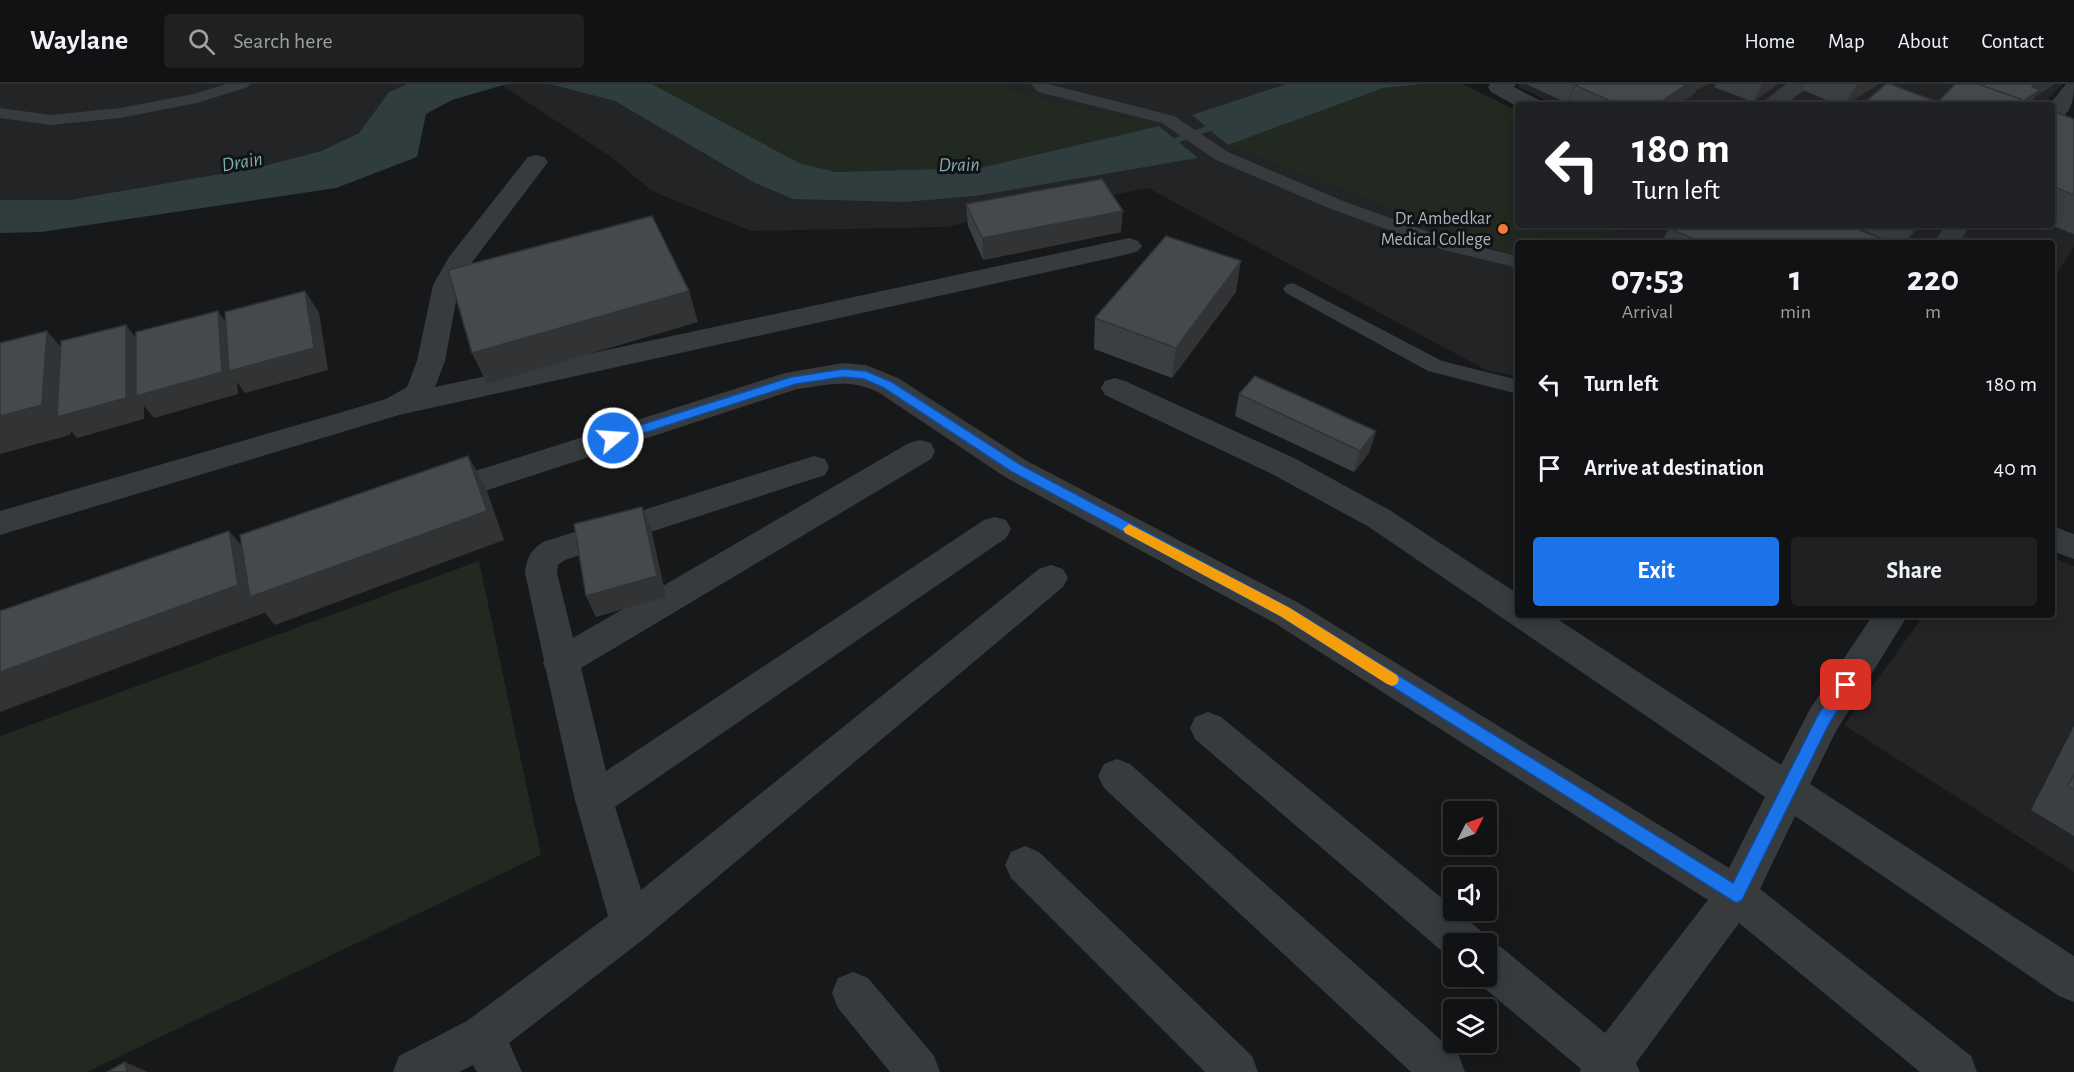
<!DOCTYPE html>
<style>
body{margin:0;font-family:"Alegreya Sans",sans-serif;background:#1e2021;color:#f1f3f6;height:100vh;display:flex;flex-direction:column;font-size:22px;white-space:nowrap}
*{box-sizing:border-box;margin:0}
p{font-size:20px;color:#9c9ea0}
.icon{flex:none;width:33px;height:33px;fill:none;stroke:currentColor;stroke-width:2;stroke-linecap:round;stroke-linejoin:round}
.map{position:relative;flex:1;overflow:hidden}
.details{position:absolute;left:1515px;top:156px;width:540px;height:378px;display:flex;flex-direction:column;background:#111213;border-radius:6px;box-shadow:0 3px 15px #0003,0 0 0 2px #303233}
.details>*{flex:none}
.top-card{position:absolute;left:1515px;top:18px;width:540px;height:126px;border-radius:6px;box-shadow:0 3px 15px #0003,0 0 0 2px #303233;background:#202124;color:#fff;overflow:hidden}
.needle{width:39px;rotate:48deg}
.tools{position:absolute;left:1443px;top:717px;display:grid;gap:12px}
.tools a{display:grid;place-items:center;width:54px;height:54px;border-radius:6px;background:#111213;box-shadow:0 3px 15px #0003,0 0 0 2px #303233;font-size:30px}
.pin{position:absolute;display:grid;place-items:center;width:51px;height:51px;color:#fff;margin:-26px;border-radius:12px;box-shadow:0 3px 9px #0006}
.me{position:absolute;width:66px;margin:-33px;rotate:72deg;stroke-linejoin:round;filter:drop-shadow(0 0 4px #0008)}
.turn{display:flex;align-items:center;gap:21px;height:126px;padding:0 18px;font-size:27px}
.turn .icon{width:78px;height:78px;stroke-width:2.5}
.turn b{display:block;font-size:42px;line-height:51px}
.eta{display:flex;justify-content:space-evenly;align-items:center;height:102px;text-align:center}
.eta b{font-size:36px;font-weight:700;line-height:42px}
.button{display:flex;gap:12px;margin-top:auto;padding:12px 18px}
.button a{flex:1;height:69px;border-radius:6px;background:#1a73e8;color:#fff;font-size:24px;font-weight:700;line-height:69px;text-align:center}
.button a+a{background:#1e2021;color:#f1f3f6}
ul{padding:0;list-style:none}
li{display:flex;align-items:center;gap:18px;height:84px;padding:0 18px}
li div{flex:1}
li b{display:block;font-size:22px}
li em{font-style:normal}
header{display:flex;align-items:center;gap:36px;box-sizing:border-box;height:84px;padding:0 30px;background:#111213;border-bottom:2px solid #303233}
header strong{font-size:28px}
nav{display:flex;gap:33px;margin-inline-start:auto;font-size:21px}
.search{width:420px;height:54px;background:#1e2021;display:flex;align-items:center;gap:15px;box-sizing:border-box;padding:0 21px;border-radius:6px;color:#9c9ea0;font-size:22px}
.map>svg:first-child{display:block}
.built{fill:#232426}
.green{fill:#222921}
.water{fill:#2f3d3f}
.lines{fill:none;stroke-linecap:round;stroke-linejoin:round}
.stream{fill:#2f3d3f;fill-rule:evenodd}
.lane{fill:#383b3e;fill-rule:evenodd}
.street{fill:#383b3e;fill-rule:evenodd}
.wall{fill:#3c3f41}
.shaded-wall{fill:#313335}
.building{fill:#46494c;stroke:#313335;stroke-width:1.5}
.route{fill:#1a73e8;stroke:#114b97;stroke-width:1.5}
.slow{fill:#f59e0b}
.poi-dot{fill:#f37a35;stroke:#121314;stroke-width:2}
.labels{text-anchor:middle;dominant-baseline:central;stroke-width:6;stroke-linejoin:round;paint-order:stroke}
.far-poi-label{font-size:18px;fill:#a9b3b9;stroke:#121314;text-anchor:end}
.far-water-label{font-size:20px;font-style:italic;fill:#80abb4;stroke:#121314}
</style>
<header>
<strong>Waylane</strong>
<div class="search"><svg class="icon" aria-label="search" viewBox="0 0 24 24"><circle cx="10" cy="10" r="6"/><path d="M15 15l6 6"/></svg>Search here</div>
<nav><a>Home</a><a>Map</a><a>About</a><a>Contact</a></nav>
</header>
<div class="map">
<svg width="2074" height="988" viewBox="0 0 2074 988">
<rect width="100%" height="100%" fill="#171819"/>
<g class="built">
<path d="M 0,0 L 407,0 L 389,8 L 360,49 L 321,67 L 260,83 L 69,116 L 0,116 Z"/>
<path d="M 500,0 L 1462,0 L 1518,27 L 1518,141 L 1771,141 L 1812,159 L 1518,159 L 1518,293 L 1486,286 L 1148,104 L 944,143 L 751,147 L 652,107 L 611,73 Z"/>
<path d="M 1520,0 L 2063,0 L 2042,21 L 1556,21 L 1517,2 Z"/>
<path d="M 2074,55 L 2074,163 L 2052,198 L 2052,159 L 1893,159 L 1846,141 L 2052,141 Z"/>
<path d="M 2052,473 L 2074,482 L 2074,788 L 1844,641 L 1924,531 L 2052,531 Z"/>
</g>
<g class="green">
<path d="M 652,0 L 999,0 L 1005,5 L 1159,42 L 980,84 L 836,88 L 799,79 Z"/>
<path d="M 1422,0 L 1462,0 L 1518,27 L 1518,141 L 1625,141 L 1599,159 L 1518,159 L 1518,173 L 1228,61 L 1383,4 Z"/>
<path d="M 479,477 L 541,771 L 87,988 L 0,988 L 0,652 Z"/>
</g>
<g class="water">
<path d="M 407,0 L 507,0 L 452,16 L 426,30 L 417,73 L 336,104 L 41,148 L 0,149 L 0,116 L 69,116 L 260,83 L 321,67 L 359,49 L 389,8 Z"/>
<path d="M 550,0 L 652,0 L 799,79 L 836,88 L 980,84 L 1159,42 L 1198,74 L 975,112 L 904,118 L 793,115 L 755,99 L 615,17 Z"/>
<path d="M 1286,0 L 1422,0 L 1383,4 L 1228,61 L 1192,31 Z"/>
</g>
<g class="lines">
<path class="stream" d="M 1226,35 L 1231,38 L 1230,40 L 1162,64 L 1153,62 Z"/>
<g class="lane">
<path d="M 226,0 L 250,0 L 248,3 L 197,19 L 120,34 L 51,41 L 0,34 L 0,24 L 51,31 L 120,24 L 194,10 Z"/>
<path d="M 1031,0 L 1048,0 L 1174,32 L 1228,68 L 1343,117 L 1457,158 L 1518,172 L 1518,184 L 1444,166 L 1331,125 L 1216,76 L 1162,39 L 1038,8 Z"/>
<path d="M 1293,199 L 1442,277 L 1518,296 L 1518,310 L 1428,287 L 1286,209 L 1283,205 L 1286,201 Z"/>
</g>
<g class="street">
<path d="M 1490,0 L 1516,0 L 1514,3 L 1539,16 L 1542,21 L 1518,21 L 1518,23 L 1491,8 L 1488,3 Z"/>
<path d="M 1786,0 L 1812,0 L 1785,21 L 1759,21 Z"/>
<path d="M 2066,0 L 2074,0 C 2074,17 2071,33 2052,38 L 2052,21 L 2049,21 Z"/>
<path d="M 536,71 L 544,73 L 548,78 L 470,181 L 459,201 L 445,277 L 435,303 L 1129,154 L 1138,157 L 1142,162 L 1138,167 L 1129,170 L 399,331 L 0,451 L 0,427 L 349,326 L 386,315 L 407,303 L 417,277 L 433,201 L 449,173 L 528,73 Z"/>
<path d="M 1946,141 L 1970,141 L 1959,159 L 1933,159 Z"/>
<path d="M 843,279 L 866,281 L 898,294 L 1027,377 L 1297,518 L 1729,784 L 1765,713 L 1369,443 L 1272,390 L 1105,311 L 1101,304 L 1105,297 L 1115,294 L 1125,297 L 1294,374 L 1391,427 L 1518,510 L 1518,531 L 1551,531 L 1781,681 L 1810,625 L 1873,531 L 1908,531 L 1836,647 L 1810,700 L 2074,872 L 2074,918 L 2059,912 L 1795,732 L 1760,805 L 1971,972 L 1977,988 L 1920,988 L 1739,839 L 1636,979 L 1640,988 L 1580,988 L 1581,985 L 1471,893 L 1486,892 L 1486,860 L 1454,860 L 1454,876 L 1450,874 L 1195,655 L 1190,644 L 1195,633 L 1208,628 L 1221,633 L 1454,824 L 1454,826 L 1480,846 L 1485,858 L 1501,863 L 1605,949 L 1708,816 L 1273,538 L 1005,393 L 878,308 C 849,294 828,301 797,305 L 439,422 L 428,418 L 423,410 L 428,402 L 785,289 Z"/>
<path d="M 920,356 L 931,359 L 935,367 L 931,375 L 581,584 L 606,687 L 984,436 L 995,433 L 1006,436 L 1011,445 L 1006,454 L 615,723 L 641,806 L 1039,485 L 1051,481 L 1063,485 L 1068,494 L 1063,503 L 645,854 L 509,959 L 522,988 L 477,988 L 473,981 L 459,988 L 393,988 L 399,972 L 467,937 L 608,832 L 575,716 L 546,586 L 543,579 L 544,576 L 525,489 C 527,474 530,467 543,458 L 814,372 L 825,375 L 829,383 L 825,391 L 565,476 L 558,481 L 557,489 L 573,554 L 909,359 Z"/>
<path d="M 2052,442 L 2074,450 L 2074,475 L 2052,467 Z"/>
<path d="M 1117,675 L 1130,680 L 1459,972 L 1465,988 L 1411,988 L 1104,704 L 1098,692 L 1104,680 Z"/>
<path d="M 1025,762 L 1039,768 L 1252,972 L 1258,988 L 1205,988 L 1011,794 L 1005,781 L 1011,768 Z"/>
<path d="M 853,888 L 868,894 L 934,972 L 940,988 L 890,988 L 838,924 L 832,909 L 838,894 Z"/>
</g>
</g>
<g class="wall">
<path d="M 1526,0 L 1708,0 L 1696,6 L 1695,9 L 1677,21 L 1567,21 L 1568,18 L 1567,19 Z"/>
<path d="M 1716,0 L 1778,0 L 1753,18 L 1714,3 Z"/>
<path d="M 1806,0 L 1878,0 L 1846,21 L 1838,21 L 1803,6 Z"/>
<path d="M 2052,31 L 2074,35 L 2074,150 L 2050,141 L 2052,141 Z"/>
<path d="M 966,120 L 1121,148 L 983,176 L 968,142 Z"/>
<path d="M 1851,141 L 1920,141 L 1905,159 L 1894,159 Z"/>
<path d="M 1669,144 L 1892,159 L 1661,159 Z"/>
<path d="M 1236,208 L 1172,294 L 1094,265 L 1095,234 Z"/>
<path d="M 1239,310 L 1376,347 L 1369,369 L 1354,388 L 1235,332 Z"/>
<path d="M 2074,642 L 2074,752 L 2031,726 Z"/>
</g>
<g class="shaded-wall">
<path d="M 1574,0 L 1596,0 L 1575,1 L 1568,18 L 1567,19 Z"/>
<path d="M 1687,0 L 1699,0 L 1695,9 L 1677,21 L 1656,21 Z"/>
<path d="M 1699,0 L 1708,0 L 1696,6 Z"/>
<path d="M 1762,0 L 1778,0 L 1753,18 Z"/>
<path d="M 1859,0 L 1875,0 L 1874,3 L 1846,21 L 1844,21 L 1856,2 Z"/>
<path d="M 2037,0 L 2055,0 L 2035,13 L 2029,21 L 2019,21 L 2032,3 Z"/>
<path d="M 1123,127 L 1121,148 L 983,176 L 982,154 Z"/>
<path d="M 1917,141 L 1920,141 L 1904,159 Z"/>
<path d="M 1241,177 L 1236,208 L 1172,294 L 1176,264 Z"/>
<path d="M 305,207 L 319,228 L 328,286 L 245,309 L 237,298 L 238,310 L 154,334 L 144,322 L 144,335 L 77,354 L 71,347 L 70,351 L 0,370 L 0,332 L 47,247 L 73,277 L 126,241 L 143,263 L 218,227 L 233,249 Z"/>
<path d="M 689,207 L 698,238 L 487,300 L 472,269 Z"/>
<path d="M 1376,347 L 1369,369 L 1354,388 L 1360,367 Z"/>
<path d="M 468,372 L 485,401 L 504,456 L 275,541 L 264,528 L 264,529 L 0,628 L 0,588 L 229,447 L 254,476 Z"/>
<path d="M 642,423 L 651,444 L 666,513 L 596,533 L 586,512 Z"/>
<path d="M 125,978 L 148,988 L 127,988 Z"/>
</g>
<g class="building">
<path d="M 1577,0 L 1687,0 L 1656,21 L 1619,21 L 1575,1 Z"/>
<path d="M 1886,0 L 1890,0 L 1935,17 L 1930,21 L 1862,21 Z"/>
<path d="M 1955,0 L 1978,0 L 2021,15 L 2015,21 L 1935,21 Z"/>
<path d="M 1978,0 L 2037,0 L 2032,3 L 2040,6 L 2019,20 L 2017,20 L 2021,15 Z"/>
<path d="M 2055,28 L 2074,35 L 2074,111 L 2052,102 L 2052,31 Z"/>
<path d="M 1102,95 L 1123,127 L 982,154 L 966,120 Z"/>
<path d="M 652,132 L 689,207 L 472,269 L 448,186 Z"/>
<path d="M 1672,141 L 1847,141 L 1892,159 L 1703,159 L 1669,144 Z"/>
<path d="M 1166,152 L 1241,177 L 1176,264 L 1095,234 Z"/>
<path d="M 305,207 L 314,264 L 229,287 L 225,228 Z"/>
<path d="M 218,227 L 222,288 L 136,312 L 136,248 Z"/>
<path d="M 126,241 L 126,314 L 57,333 L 61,257 Z"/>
<path d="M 47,247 L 42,321 L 0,332 L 0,259 Z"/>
<path d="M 1255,292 L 1376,347 L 1360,367 L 1239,310 Z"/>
<path d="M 468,372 L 487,427 L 250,513 L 240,451 Z"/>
<path d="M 642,423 L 657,492 L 586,512 L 574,440 Z"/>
<path d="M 229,447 L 238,501 L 0,588 L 0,527 Z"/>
<path d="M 2074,690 L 2074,705 L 2068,702 Z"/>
<path d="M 125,978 L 127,988 L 107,988 Z"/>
</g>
<path class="route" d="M 843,285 L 866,287 L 892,298 L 1021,381 L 1290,524 L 1733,799 L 1818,631 L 1841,596 L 1846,595 L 1851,596 L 1853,601 L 1829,640 L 1742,816 L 1736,819 L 1280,532 L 1012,388 L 884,304 L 864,295 L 843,293 L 796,300 L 613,359 L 607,354 L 609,351 L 791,293 Z"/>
<path class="slow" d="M 1129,440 L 1290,524 L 1397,591 L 1399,596 L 1397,600 L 1392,602 L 1387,600 L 1280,532 L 1125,449 L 1123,445 Z"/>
<circle class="poi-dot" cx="1503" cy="145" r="6"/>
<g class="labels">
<g class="far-poi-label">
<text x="1491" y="135">Dr. Ambedkar<tspan x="1491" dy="21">Medical College</tspan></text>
</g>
<g class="far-water-label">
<text transform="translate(242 78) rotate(-10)">Drain</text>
<text transform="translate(959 81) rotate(-1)">Drain</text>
</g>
</g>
</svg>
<div class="tools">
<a><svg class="needle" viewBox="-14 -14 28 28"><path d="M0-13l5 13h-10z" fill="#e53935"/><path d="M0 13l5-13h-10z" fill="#9c9ea0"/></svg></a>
<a><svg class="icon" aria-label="sound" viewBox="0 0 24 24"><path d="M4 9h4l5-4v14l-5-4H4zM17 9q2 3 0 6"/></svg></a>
<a><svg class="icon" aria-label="search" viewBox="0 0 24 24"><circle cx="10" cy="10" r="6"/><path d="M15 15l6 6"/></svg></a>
<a><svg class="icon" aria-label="layers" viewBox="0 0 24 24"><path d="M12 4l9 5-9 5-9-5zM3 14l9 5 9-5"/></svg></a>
</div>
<div class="pin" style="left:1846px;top:601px;background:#d93025"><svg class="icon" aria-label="arrive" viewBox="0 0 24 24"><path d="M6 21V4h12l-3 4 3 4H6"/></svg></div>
<svg class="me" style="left:613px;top:354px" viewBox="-20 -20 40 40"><circle r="17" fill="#1a73e8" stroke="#fff" stroke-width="3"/><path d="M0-11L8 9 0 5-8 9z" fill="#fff"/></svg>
<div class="top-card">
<div class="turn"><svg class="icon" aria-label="left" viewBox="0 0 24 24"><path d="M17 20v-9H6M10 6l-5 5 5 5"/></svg><div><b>180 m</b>Turn left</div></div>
</div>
<section class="details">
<div class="eta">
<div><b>07:53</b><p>Arrival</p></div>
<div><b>1</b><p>min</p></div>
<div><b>220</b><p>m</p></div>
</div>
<ul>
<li><svg class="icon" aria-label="left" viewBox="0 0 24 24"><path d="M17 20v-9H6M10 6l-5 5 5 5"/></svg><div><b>Turn left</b></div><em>180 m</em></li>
<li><svg class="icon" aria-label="arrive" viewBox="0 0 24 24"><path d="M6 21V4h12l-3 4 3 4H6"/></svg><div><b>Arrive at destination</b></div><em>40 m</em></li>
</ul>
<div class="button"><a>Exit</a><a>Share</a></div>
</section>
</div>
